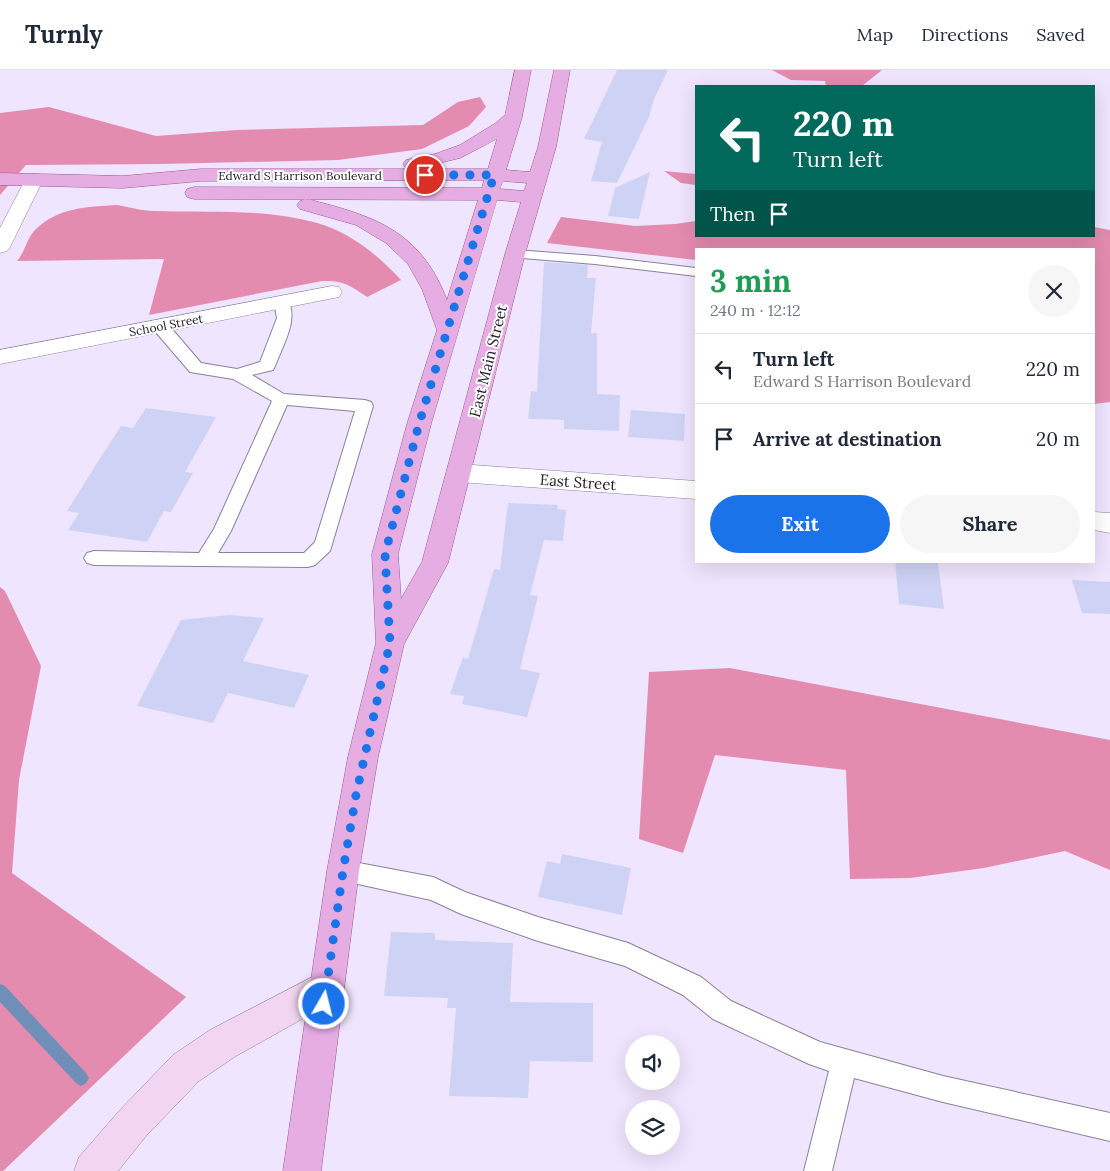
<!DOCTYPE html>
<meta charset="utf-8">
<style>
body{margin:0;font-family:Lora,serif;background:#f6f6f7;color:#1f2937;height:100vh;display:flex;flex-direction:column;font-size:19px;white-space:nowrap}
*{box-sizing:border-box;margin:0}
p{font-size:16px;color:#747a83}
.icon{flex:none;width:28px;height:28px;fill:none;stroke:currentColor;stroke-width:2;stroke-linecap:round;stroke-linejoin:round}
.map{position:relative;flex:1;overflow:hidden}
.sheet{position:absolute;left:695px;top:178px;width:400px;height:315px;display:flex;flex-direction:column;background:#fff;border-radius:0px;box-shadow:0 5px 20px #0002}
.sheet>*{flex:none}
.banner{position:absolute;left:695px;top:15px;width:400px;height:152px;border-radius:0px;box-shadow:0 5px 20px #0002;background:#00695c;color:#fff;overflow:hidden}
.tools{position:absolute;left:625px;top:965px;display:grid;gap:10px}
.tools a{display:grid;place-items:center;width:55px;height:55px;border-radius:50%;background:#fff;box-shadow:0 5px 20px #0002;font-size:25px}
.pin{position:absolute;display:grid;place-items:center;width:42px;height:42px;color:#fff;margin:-21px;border:2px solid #fff;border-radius:50%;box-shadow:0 1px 5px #0007}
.me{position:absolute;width:55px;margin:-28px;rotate:8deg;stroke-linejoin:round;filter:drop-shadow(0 0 4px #0008)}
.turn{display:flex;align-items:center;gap:18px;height:105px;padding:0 15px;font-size:22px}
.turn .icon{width:65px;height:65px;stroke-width:2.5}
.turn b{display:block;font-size:35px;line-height:42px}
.then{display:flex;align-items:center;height:48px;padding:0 15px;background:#0003;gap:10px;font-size:19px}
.round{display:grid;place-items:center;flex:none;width:52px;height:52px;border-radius:26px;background:#f6f6f7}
.headline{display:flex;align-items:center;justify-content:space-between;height:85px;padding:0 15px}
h1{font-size:30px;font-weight:700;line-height:38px;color:#1e9e55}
.button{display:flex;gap:10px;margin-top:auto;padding:10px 15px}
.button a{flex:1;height:58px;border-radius:30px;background:#1a73e8;color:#fff;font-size:20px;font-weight:700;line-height:58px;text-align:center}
.button a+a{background:#f6f6f7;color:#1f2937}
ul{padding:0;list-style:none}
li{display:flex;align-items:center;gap:15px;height:70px;padding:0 15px;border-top:1px solid #e0e1e3}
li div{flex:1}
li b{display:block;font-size:19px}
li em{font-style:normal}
header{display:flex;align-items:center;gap:30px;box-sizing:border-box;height:70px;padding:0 25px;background:#fff;border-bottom:1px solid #e0e1e3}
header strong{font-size:24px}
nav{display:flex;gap:28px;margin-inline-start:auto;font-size:18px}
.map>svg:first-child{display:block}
.forest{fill:#e48bb0}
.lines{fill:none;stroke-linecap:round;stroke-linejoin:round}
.stream{fill:#6f8eb8;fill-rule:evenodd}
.building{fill:#ced3f5}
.lane-casing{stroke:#8b809b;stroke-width:2}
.street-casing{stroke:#8b809b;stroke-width:1}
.secondary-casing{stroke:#8b809b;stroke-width:1}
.primary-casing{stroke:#985997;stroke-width:1}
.lane{fill:#fff;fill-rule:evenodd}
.street{fill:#fff;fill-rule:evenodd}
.secondary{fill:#f2d6f1;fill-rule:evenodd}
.primary{fill:#e6ade3;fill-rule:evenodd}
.route{stroke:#1a73e8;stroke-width:9;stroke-dasharray:0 16.2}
.labels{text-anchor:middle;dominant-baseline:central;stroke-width:4;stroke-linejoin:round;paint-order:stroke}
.far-street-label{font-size:12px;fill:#26212c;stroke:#fff}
.street-label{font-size:15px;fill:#26212c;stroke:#fff}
</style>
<header>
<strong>Turnly</strong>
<nav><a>Map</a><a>Directions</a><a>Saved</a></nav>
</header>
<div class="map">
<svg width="1110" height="1101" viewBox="0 0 1110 1101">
<rect width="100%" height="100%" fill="#efe5fe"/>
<g class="forest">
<path d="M 772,0 L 882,0 L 862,16 L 826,16 L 825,11 L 791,10 Z"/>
<path d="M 480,27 L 486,37 L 469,56 L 422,79 L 338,90 L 160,94 L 26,95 L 0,125 L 0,43 L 49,37 L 156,66 L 237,60 L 423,55 L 458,32 Z"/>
<path d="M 664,101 L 696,104 L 696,115 L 681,113 Z"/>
<path d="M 117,135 C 129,137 142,141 154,141 C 209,143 264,138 317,153 C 350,162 379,186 401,210 L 367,227 C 350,215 343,210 322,211 L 149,245 L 164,189 L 17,191 C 25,182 27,168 35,160 C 58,137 87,137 117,135 Z"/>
<path d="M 561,147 L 635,156 L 675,154 L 696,151 L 696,166 L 1094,166 L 1094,157 L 1110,160 L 1110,332 L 1094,334 L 1094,179 L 696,179 L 696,190 L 547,173 Z"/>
<path d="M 0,517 L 5,521 L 41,596 L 19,710 L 12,803 L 186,927 L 3,1101 L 0,1101 Z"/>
<path d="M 730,598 L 1110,670 L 1110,800 L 1065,781 L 984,798 L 910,808 L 850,809 L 846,700 L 715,685 L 683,783 L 639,769 L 649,602 Z"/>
</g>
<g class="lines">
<path class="stream" d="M 0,914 L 5,916 L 86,1003 L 89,1008 L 86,1013 L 81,1016 L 76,1013 L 0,932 Z"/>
</g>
<g class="building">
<path d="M 617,0 L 668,0 L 654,29 L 649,47 L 617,113 L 591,111 L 602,72 L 584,69 Z"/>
<path d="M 650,102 L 639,149 L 608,146 L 615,118 Z"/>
<path d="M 544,192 L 588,195 L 587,208 L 596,208 L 591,263 L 597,263 L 597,324 L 620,325 L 619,361 L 564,359 L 564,350 L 528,349 L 531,321 L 537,322 Z"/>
<path d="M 146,338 L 216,347 L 185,402 L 193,403 L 171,442 L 164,441 L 147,472 L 68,460 L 79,443 L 67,441 L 92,401 L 121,356 L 133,358 Z"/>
<path d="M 631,340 L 685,344 L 684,371 L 628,367 Z"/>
<path d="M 508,433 L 558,435 L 557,439 L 566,440 L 563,471 L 544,470 L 530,525 L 538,526 L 520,599 L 540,603 L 527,647 L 462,634 L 464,626 L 450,624 L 463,587 L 468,589 L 494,499 L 500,500 Z"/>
<path d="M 895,491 L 938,493 L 944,539 L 899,534 Z"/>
<path d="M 1072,510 L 1110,512 L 1110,544 L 1082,543 Z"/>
<path d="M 229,545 L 264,548 L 243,591 L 309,605 L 294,638 L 228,623 L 213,653 L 137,636 L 181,550 Z"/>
<path d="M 562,784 L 631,798 L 622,845 L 538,827 L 547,791 L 560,794 Z"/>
<path d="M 391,862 L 435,863 L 435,870 L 513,873 L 510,932 L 593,933 L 593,992 L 530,991 L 528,1028 L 449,1026 L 456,938 L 447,938 L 448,928 L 384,926 Z"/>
</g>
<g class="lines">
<defs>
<g id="lane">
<path d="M 515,180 L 595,186 L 696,198 L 696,206 L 595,194 L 510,187 L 508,184 L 510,181 Z"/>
<path d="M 282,227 L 287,229 C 300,248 282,277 275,296 L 273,300 L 252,305 L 284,324 L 365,330 L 371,332 L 373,336 L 330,481 L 315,495 L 308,497 L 94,495 L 87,493 L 84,488 L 87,483 L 94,481 L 199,483 L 214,459 L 272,331 L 233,309 L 190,302 L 154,260 L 152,256 L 154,252 L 166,252 L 201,293 L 237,299 L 260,292 L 277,248 L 274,232 L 277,229 ZM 287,335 L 355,341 L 315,472 L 304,483 L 218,483 L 231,461 Z"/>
<path d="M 343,790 L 433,807 L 465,822 L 538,847 L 628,873 L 701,907 L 731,931 L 820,972 L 943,1006 L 1110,1043 L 1110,1071 L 943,1032 L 854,1008 L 832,1101 L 804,1101 L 829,1001 L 809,994 L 713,949 L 683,925 L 625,896 L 538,871 L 461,844 L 431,830 L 335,809 L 331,801 L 335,793 Z"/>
</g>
<g id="street">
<path d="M 34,104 L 41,106 L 43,110 L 10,177 L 7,181 L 0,183 L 0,158 L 25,110 L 27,106 Z"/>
<path d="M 332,216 L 339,217 L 342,222 L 339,227 L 0,294 L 0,280 Z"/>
<path d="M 459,394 L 696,411 L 696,429 L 459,412 L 450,409 L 447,403 L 450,397 Z"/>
<path d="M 1094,442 L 1110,443 L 1110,463 L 1094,460 Z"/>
</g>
<path id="secondary" d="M 326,900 L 338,905 L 343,917 L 338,929 L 236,986 L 199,1011 L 146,1066 L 118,1101 L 74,1101 L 79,1087 L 120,1040 L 173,985 L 210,960 Z"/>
<path id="primary" d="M 515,0 L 531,0 L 522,47 L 506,100 L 530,102 L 538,77 L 554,0 L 570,0 L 556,77 L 525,184 L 448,493 L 404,574 L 378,687 L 359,801 L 321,1101 L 283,1101 L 327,801 L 348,687 L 376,573 L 372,484 L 407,354 L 437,260 L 422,219 L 408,194 L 386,173 L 356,155 L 300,139 L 297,135 L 300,131 L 307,129 C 374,146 420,160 447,230 L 478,130 L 194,129 L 187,127 L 185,123 L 187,119 L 194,117 L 482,118 L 484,110 L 201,111 L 123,118 L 0,115 L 0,103 L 123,106 L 201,99 L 410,99 L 406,98 L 403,94 L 406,90 L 435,84 L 460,75 L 496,53 L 505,45 ZM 497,69 L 488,99 L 414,99 L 460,88 ZM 503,111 L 527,113 L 524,121 L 500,119 ZM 497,130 L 521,132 L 505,184 L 422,492 L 401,529 L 398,484 L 431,354 Z"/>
</defs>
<use href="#lane" class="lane-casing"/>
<use href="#street" class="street-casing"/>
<use href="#secondary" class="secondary-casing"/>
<use href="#primary" class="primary-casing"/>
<use href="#lane" class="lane"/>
<use href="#street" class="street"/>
<use href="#secondary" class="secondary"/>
<use href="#primary" class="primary"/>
</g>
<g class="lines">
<path class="route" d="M 324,934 L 343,801 L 356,725 L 390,573 L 385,484 L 419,354 L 494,105 L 425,105"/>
</g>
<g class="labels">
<g class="far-street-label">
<text x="300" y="105">Edward S Harrison Boulevard</text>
<text transform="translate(166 255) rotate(-11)">School Street</text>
</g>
<g class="street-label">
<text transform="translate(488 291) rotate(-76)">East Main Street</text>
<text transform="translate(578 412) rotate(4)">East Street</text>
</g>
</g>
</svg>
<div class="tools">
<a><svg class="icon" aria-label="sound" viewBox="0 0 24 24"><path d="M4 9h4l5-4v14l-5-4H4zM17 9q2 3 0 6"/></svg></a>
<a><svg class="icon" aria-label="layers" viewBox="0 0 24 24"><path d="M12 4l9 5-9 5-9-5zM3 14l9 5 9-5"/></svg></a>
</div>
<div class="pin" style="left:425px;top:105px;background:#d93025"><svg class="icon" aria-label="arrive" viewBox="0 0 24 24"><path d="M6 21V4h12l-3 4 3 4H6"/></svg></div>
<svg class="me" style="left:324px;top:934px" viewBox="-20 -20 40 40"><circle r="17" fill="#1a73e8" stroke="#fff" stroke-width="3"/><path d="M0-11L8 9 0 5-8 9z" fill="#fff"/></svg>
<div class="banner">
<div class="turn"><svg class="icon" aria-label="left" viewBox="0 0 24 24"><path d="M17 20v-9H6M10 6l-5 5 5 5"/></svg><div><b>220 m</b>Turn left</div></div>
<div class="then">Then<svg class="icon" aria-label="arrive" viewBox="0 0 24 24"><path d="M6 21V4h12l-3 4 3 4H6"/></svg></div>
</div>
<section class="sheet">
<div class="headline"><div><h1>3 min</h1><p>240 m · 12:12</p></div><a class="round"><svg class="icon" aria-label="close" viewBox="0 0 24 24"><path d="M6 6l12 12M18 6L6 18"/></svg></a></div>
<ul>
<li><svg class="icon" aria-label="left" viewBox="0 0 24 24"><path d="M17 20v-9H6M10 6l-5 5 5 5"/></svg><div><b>Turn left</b><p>Edward S Harrison Boulevard</p></div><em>220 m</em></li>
<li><svg class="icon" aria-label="arrive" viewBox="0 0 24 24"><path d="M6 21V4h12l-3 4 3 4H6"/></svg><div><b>Arrive at destination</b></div><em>20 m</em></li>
</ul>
<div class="button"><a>Exit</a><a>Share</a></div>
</section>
</div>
